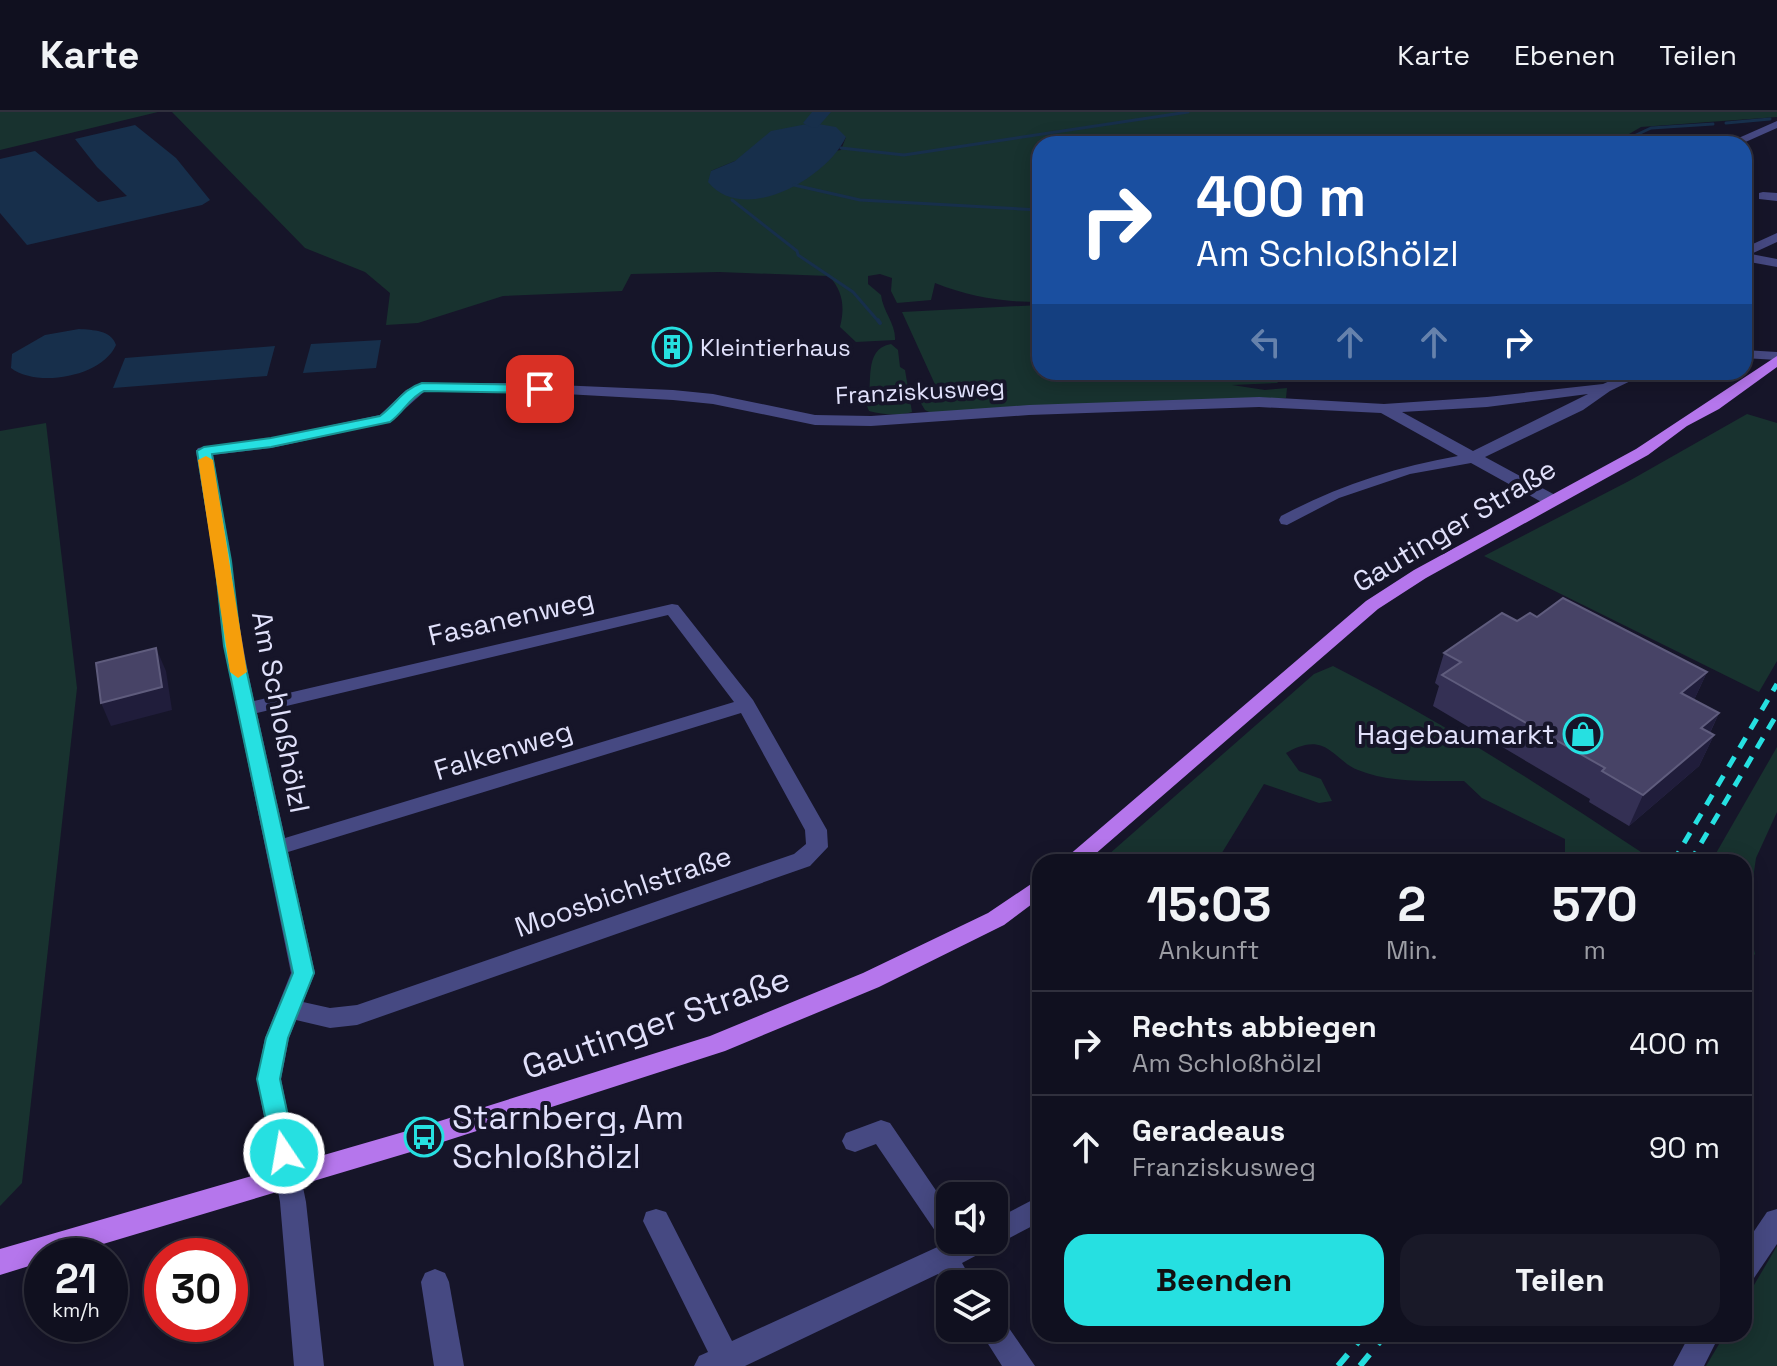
<!DOCTYPE html>
<html lang="de">
<meta charset="utf-8">
<style>
body{margin:0;font-family:"Space Grotesk",sans-serif;background:#191928;color:#f1f3f6;height:100vh;display:flex;flex-direction:column;font-size:30px;white-space:nowrap}
*{box-sizing:border-box;margin:0}
p{font-size:26px;color:#9c9da4}
.icon{flex:none;width:44px;height:44px;fill:none;stroke:currentColor;stroke-width:2;stroke-linecap:round;stroke-linejoin:round}
.map{position:relative;flex:1;overflow:hidden}
.panel{position:absolute;left:1032px;top:742px;width:720px;height:488px;display:flex;flex-direction:column;background:#10101f;border-radius:24px;box-shadow:0 4px 20px #0003,0 0 0 2px #30303d}
.panel>*{flex:none}
.guide{position:absolute;left:1032px;top:24px;width:720px;height:244px;border-radius:24px;box-shadow:0 4px 20px #0003,0 0 0 2px #30303d;background:#1a4fa0;color:#fff;overflow:hidden}
.controls{position:absolute;left:936px;top:1070px;display:grid;gap:16px}
.controls a{display:grid;place-items:center;width:72px;height:72px;border-radius:16px;background:#10101f;box-shadow:0 4px 20px #0003,0 0 0 2px #30303d;font-size:40px}
.speed{position:absolute;left:24px;top:1126px;display:flex;gap:16px;font-size:40px;font-weight:700;text-align:center}
.speed>*{display:grid;place-content:center;width:104px;height:104px;border-radius:50%;background:#10101f;box-shadow:0 4px 20px #0003,0 0 0 2px #30303d;line-height:1}
.speed small{font-size:20px;font-weight:400}
.speed .limit{border:12px solid #d22;background:#fff;color:#111}
.pin{position:absolute;display:grid;place-items:center;width:68px;height:68px;color:#fff;margin:-34px;border-radius:16px;box-shadow:0 4px 12px #0006}
.me{position:absolute;width:88px;margin:-44px;rotate:348deg;stroke-linejoin:round;filter:drop-shadow(0 0 6px #0008)}
.turn{display:flex;align-items:center;gap:28px;height:168px;padding:0 32px;font-size:36px}
.turn .icon{width:104px;height:104px;stroke-width:2.5}
.turn b{display:block;font-size:56px;line-height:68px}
.lanes{display:flex;align-items:center;height:76px;padding:0 32px;background:#0003;justify-content:center;gap:40px;direction:ltr}
.lanes .off{opacity:.35}
.eta{display:flex;justify-content:space-evenly;align-items:center;height:136px;text-align:center}
.eta b{font-size:48px;font-weight:700;line-height:56px}
.primary-button{display:flex;gap:16px;margin-top:auto;padding:16px 32px}
.primary-button a{flex:1;height:92px;border-radius:24px;background:#26e0e1;color:#111;font-size:32px;font-weight:700;line-height:92px;text-align:center}
.primary-button a+a{background:#191928;color:#f1f3f6}
ul{padding:0;list-style:none}
li{display:flex;align-items:center;gap:24px;height:104px;padding:0 32px;border-top:2px solid #30303d}
li div{flex:1}
li b{display:block;font-size:30px}
li em{font-style:normal}
header{display:flex;align-items:center;gap:48px;box-sizing:border-box;height:112px;padding:0 40px;background:#10101f;border-bottom:2px solid #30303d}
header strong{font-size:38px}
nav{display:flex;gap:44px;margin-inline-start:auto;font-size:28px}
.map>svg:first-child{display:block}
.green{fill:#18322f;fill-rule:evenodd}
.water{fill:#172f4b}
.lines{fill:none;stroke-linecap:round;stroke-linejoin:round}
.stream-far1{stroke:#172f4b;stroke-width:3}
.stream{stroke:#172f4b;stroke-width:4}
.river{fill:#172f4b;fill-rule:evenodd}
.minor{fill:#464982;fill-rule:evenodd}
.major{fill:#b576ec;fill-rule:evenodd}
.rail-far1{stroke:#26e0e1;stroke-width:5;stroke-dasharray:12 10;stroke-linecap:butt}
.rail{stroke:#26e0e1;stroke-width:6;stroke-dasharray:15 13;stroke-linecap:butt}
.wall{fill:#343054}
.shaded-wall{fill:#201d3b}
.building{fill:#474366;stroke:#5f5c7d;stroke-width:2}
.route{fill:#26e0e1;stroke:#199292;stroke-width:2}
.slow{fill:#f59e0b}
.labels{text-anchor:middle;dominant-baseline:central;stroke-width:8;stroke-linejoin:round;paint-order:stroke}
.far-poi-label{font-size:24px;fill:#e1e1fb;stroke:#161529;text-anchor:start}
.far-street-label{font-size:24px;fill:#e1e1fb;stroke:#161529}
.street-label{font-size:28px;fill:#e1e1fb;stroke:#161529}
.poi-label{font-size:28px;fill:#e1e1fb;stroke:#161529;text-anchor:end}
.near-street-label{font-size:34px;fill:#e1e1fb;stroke:#161529}
.near-poi-label{font-size:34px;fill:#e1e1fb;stroke:#161529;text-anchor:start}
</style>
<header>
<strong>Karte</strong>
<nav><a>Karte</a><a>Ebenen</a><a>Teilen</a></nav>
</header>
<div class="map">
<svg width="1777" height="1254" viewBox="0 0 1777 1254">
<rect width="100%" height="100%" fill="#161529"/>
<g class="green">
<path d="M 0,0 L 158,0 L 0,38 Z"/>
<path d="M 172,0 L 1777,0 L 1777,5 L 1641,15 L 1612,32 L 1040,32 L 1040,190 C 1002,190 970,185 935,171 L 931,188 L 897,191 L 891,179 L 892,166 L 880,162 L 868,164 L 868,172 L 881,183 C 883,200 896,212 895,228 L 856,230 L 840,215 C 845,195 843,179 829,164 L 719,160 L 631,162 L 622,179 L 503,184 L 418,211 L 386,213 L 390,181 L 365,160 L 305,136 ZM 846,25 L 841,38 L 711,59 L 735,49 Z"/>
<path d="M 1040,193 L 1040,260 L 1269,260 L 1278,271 L 1232,273 L 1265,278 L 1287,276 L 1286,286 L 931,301 L 925,298 L 919,288 L 925,281 L 990,283 L 1009,278 L 938,279 L 902,200 Z"/>
<path d="M 891,232 L 898,238 L 900,255 L 905,258 L 912,300 C 897,304 884,303 869,299 L 867,294 C 874,274 862,237 891,232 Z"/>
<path d="M 1747,302 L 1777,311 L 1777,549 L 1759,580 L 1484,444 L 1629,369 Z"/>
<path d="M 46,311 L 77,576 L 22,1071 L 0,1094 L 0,319 Z"/>
<path d="M 1333,554 C 1442,609 1542,675 1644,742 L 1648,750 L 1565,750 L 1565,727 L 1482,686 L 1464,669 C 1431,669 1389,671 1358,658 C 1344,653 1335,639 1322,634 C 1310,629 1296,635 1286,641 L 1299,659 L 1321,667 L 1332,689 L 1319,691 L 1264,672 L 1220,744 L 1226,750 L 1100,750 L 1314,562 Z"/>
<path d="M 1777,635 L 1777,700 L 1756,746 L 1747,808 L 1755,842 L 1744,853 L 1744,750 L 1711,750 Z"/>
<path d="M 1777,1134 L 1777,1254 L 1706,1254 L 1725,1222 L 1744,1222 L 1744,1190 Z"/>
</g>
<g class="water">
<path d="M 812,11 L 836,15 L 846,25 C 827,66 744,114 708,70 L 711,59 L 735,49 L 771,19 Z"/>
<path d="M 135,13 L 176,46 L 210,88 L 202,93 L 27,133 L 0,101 L 0,47 L 35,39 L 98,90 L 127,84 L 97,55 L 75,27 Z"/>
<path d="M 79,217 C 93,218 111,218 116,233 C 102,265 37,276 11,256 L 12,242 L 45,223 Z"/>
<path d="M 381,228 L 376,256 L 303,261 L 311,232 Z"/>
<path d="M 275,234 L 267,264 L 113,276 L 125,246 Z"/>
</g>
<g class="lines">
<g class="stream-far1">
<path d="M 1726,11 L 1770,7"/>
<path d="M 1617,32 L 1651,16 L 1713,12"/>
<path d="M 841,36 L 904,43 L 1188,0"/>
<path d="M 794,73 L 860,88 L 1040,98"/>
<path d="M 732,88 L 797,139 L 798,143 L 853,180 L 879,210"/>
</g>
<path class="stream" d="M 878,208 L 880,211"/>
<path class="river" d="M 812,0 L 831,0 L 818,15 L 812,16 L 803,11 Z"/>
<g class="minor">
<path d="M 1777,9 L 1777,16 L 1741,32 L 1725,32 Z"/>
<path d="M 1763,80 L 1777,81 L 1777,89 L 1759,87 L 1759,81 Z"/>
<path d="M 1777,121 L 1777,130 L 1751,142 L 1777,147 L 1777,155 L 1744,149 L 1744,136 Z"/>
<path d="M 1744,238 L 1777,240 L 1777,248 L 1744,246 Z"/>
<path d="M 1630,260 L 1649,260 L 1610,279 L 1583,298 L 1485,345 L 1557,384 L 1559,388 L 1557,392 L 1545,392 L 1471,351 L 1410,362 L 1339,386 L 1287,413 L 1281,412 L 1279,408 L 1281,404 C 1338,374 1395,355 1458,344 L 1381,301 L 1259,295 L 1029,303 L 871,314 L 815,313 L 713,292 L 673,288 L 511,279 L 425,279 L 390,310 L 271,336 L 213,343 C 227,425 236,507 254,589 L 672,492 L 678,493 L 753,588 L 827,718 L 828,735 L 810,754 L 357,913 L 330,916 L 296,908 L 289,926 L 281,967 L 306,1090 L 324,1254 L 294,1254 L 280,1090 L 257,967 L 265,926 L 291,861 L 224,534 L 214,449 L 196,339 L 198,336 L 271,326 L 380,303 L 406,278 L 422,271 L 511,271 L 673,278 L 713,282 L 815,303 L 871,304 L 1029,293 L 1259,285 L 1384,292 L 1487,285 L 1603,272 ZM 1588,282 L 1473,339 L 1402,300 L 1487,295 ZM 668,503 L 734,590 L 285,726 L 257,601 ZM 741,601 L 805,718 L 806,732 L 794,742 L 357,893 L 330,896 L 303,890 L 315,861 L 288,740 Z"/>
<path d="M 881,1008 L 890,1011 L 950,1099 L 950,1128 L 994,1128 L 994,1108 L 1040,1084 L 1040,1110 L 962,1151 L 974,1172 L 950,1172 L 950,1181 L 938,1162 L 745,1254 L 694,1254 L 699,1244 L 708,1240 L 643,1109 L 646,1100 L 656,1097 L 666,1100 L 732,1229 L 944,1132 L 876,1032 L 855,1040 L 846,1037 L 842,1029 L 846,1021 Z"/>
<path d="M 1777,1097 L 1777,1132 L 1754,1166 L 1744,1170 L 1744,1134 L 1767,1100 Z"/>
<path d="M 435,1157 L 445,1161 L 449,1170 L 464,1254 L 434,1254 L 421,1170 L 425,1161 Z"/>
<path d="M 994,1203 L 1002,1206 L 1035,1254 L 1002,1254 L 978,1216 L 994,1216 Z"/>
<path d="M 1690,1222 L 1720,1222 L 1704,1254 L 1673,1254 Z"/>
</g>
<g class="major">
<path d="M 1777,244 L 1777,255 L 1719,297 L 1687,314 L 1648,343 L 1426,466 L 1378,497 L 1086,750 L 1061,750 L 1366,489 L 1414,458 L 1636,337 Z"/>
<path d="M 1040,766 L 1040,786 L 1004,813 L 879,875 L 725,939 L 424,1036 L 63,1144 L 42,1144 L 42,1150 L 0,1163 L 0,1137 L 424,1014 L 710,924 L 863,861 L 988,801 Z"/>
</g>
<g class="rail-far1">
<path d="M 1673,750 L 1777,572"/>
<path d="M 1690,750 L 1777,602"/>
</g>
<g class="rail">
<path d="M 1338,1254 L 1365,1222"/>
<path d="M 1360,1254 L 1386,1222"/>
</g>
</g>
<path class="wall" d="M 1537,505 L 1707,560 L 1694,588 L 1719,601 L 1710,621 L 1714,623 L 1699,654 L 1629,714 L 1589,690 L 1590,687 L 1433,594 L 1439,574 L 1435,571 L 1444,541 L 1517,509 Z"/>
<g class="shaded-wall">
<path d="M 156,536 L 166,559 L 172,598 L 111,614 L 101,591 Z"/>
<path d="M 1707,560 L 1693,590 L 1681,581 Z"/>
<path d="M 1719,601 L 1705,631 L 1714,623 L 1699,654 L 1629,714 L 1643,683 L 1701,616 Z"/>
</g>
<g class="building">
<path d="M 1563,486 L 1707,560 L 1681,581 L 1719,601 L 1701,616 L 1714,623 L 1643,683 L 1602,659 L 1605,656 L 1442,563 L 1461,550 L 1444,541 L 1502,501 L 1517,509 L 1530,501 L 1537,505 Z"/>
<path d="M 156,536 L 162,575 L 101,591 L 96,551 Z"/>
</g>
<path class="route" d="M 422,271 L 540,273 L 547,277 L 540,281 L 424,279 C 410,285 403,301 390,310 L 271,335 L 212,342 L 231,449 L 241,534 L 314,861 L 288,926 L 280,967 L 296,1041 L 293,1048 L 284,1051 L 276,1048 L 273,1041 L 257,967 L 266,926 L 293,861 L 224,534 L 215,449 L 197,339 L 204,335 L 271,326 L 380,304 C 396,292 403,277 422,271 Z"/>
<path class="slow" d="M 206,344 L 213,348 L 247,560 L 238,566 L 230,560 L 198,348 Z"/>
<defs>
<symbol id="building-ring" viewBox="-11 -11 22 22"><circle r="9.5" fill="#161529" stroke="#26e0e1" stroke-width="1.5"/><path d="M-4-6H4V6H1V3H-1V6H-4ZM-2.5-4.3h1.7v1.8h-1.7ZM.8-4.3h1.7v1.8H.8ZM-2.5-1h1.7V.8h-1.7ZM.8-1h1.7V.8H.8Z" fill="#26e0e1"/></symbol>
<symbol id="shop-ring" viewBox="-11 -11 22 22"><circle r="9.5" fill="#161529" stroke="#26e0e1" stroke-width="1.5"/><path d="M-5-2.5h2.3a2.7 3.5 0 0 1 5.4 0H5L5.5 6h-11ZM-1.5-2.5h3a1.5 2.3 0 0 0-3 0Z" fill="#26e0e1"/></symbol>
<symbol id="bus-ring" viewBox="-11 -11 22 22"><circle r="9.5" fill="#161529" stroke="#26e0e1" stroke-width="1.5"/><path d="M-5-6H5V4H4V6H2V4H-2V6H-4V4H-5ZM-3.5-4V0h7V-4ZM-3.5 1.2v1.5H-2V1.2ZM2 1.2v1.5H3.5V1.2Z" fill="#26e0e1"/></symbol>
</defs>
<g fill-rule="evenodd">
<use href="#building-ring" x="650" y="213" width="44" height="44"/>
<use href="#shop-ring" x="1561" y="600" width="44" height="44"/>
<use href="#bus-ring" x="402" y="1003" width="44" height="44"/>
</g>
<g class="labels">
<g class="far-poi-label">
<text x="700" y="235">Kleintierhaus</text>
</g>
<g class="far-street-label">
<text transform="translate(920 279) rotate(-3)">Franziskusweg</text>
</g>
<g class="street-label">
<text transform="translate(1454 413) rotate(-31)">Gautinger Straße</text>
<text transform="translate(511 505) rotate(-13)">Fasanenweg</text>
<text transform="translate(281 600) rotate(79)">Am Schloßhölzl</text>
<text transform="translate(503 638) rotate(-17)">Falkenweg</text>
<text transform="translate(623 779) rotate(-19)">Moosbichlstraße</text>
</g>
<g class="poi-label">
<text x="1555" y="622">Hagebaumarkt</text>
</g>
<g class="near-street-label">
<text transform="translate(656 911) rotate(-19)">Gautinger Straße</text>
</g>
<g class="near-poi-label">
<text x="452" y="1005">Starnberg, Am<tspan x="452" dy="39">Schloßhölzl</tspan></text>
</g>
</g>
</svg>
<div class="controls">
<a><svg class="icon" aria-label="sound" viewBox="0 0 24 24"><path d="M4 9h4l5-4v14l-5-4H4zM17 9q2 3 0 6"/></svg></a>
<a><svg class="icon" aria-label="layers" viewBox="0 0 24 24"><path d="M12 4l9 5-9 5-9-5zM3 14l9 5 9-5"/></svg></a>
</div>
<div class="speed"><div>21<small>km/h</small></div><div class="limit">30</div></div>
<div class="pin" style="left:540px;top:277px;background:#d93025"><svg class="icon" aria-label="arrive" viewBox="0 0 24 24"><path d="M6 21V4h12l-3 4 3 4H6"/></svg></div>
<svg class="me" style="left:284px;top:1041px" viewBox="-20 -20 40 40"><circle r="17" fill="#26e0e1" stroke="#fff" stroke-width="3"/><path d="M0-11L8 9 0 5-8 9z" fill="#fff"/></svg>
<div class="guide">
<div class="turn"><svg class="icon" aria-label="right" viewBox="0 0 24 24"><path d="M7 20v-9h11M14 6l5 5-5 5"/></svg><div><b>400 m</b>Am Schloßhölzl</div></div>
<div class="lanes"><svg class="icon off" aria-label="left" viewBox="0 0 24 24"><path d="M17 20v-9H6M10 6l-5 5 5 5"/></svg><svg class="icon off" aria-label="ahead" viewBox="0 0 24 24"><path d="M12 20V5M6 11l6-6 6 6"/></svg><svg class="icon off" aria-label="ahead" viewBox="0 0 24 24"><path d="M12 20V5M6 11l6-6 6 6"/></svg><svg class="icon" aria-label="right" viewBox="0 0 24 24"><path d="M7 20v-9h11M14 6l5 5-5 5"/></svg></div>
</div>
<section class="panel">
<div class="eta">
<div><b>15:03</b><p>Ankunft</p></div>
<div><b>2</b><p>Min.</p></div>
<div><b>570</b><p>m</p></div>
</div>
<ul>
<li><svg class="icon" aria-label="right" viewBox="0 0 24 24"><path d="M7 20v-9h11M14 6l5 5-5 5"/></svg><div><b>Rechts abbiegen</b><p>Am Schloßhölzl</p></div><em>400 m</em></li>
<li><svg class="icon" aria-label="ahead" viewBox="0 0 24 24"><path d="M12 20V5M6 11l6-6 6 6"/></svg><div><b>Geradeaus</b><p>Franziskusweg</p></div><em>90 m</em></li>
</ul>
<div class="primary-button"><a>Beenden</a><a>Teilen</a></div>
</section>
</div>
